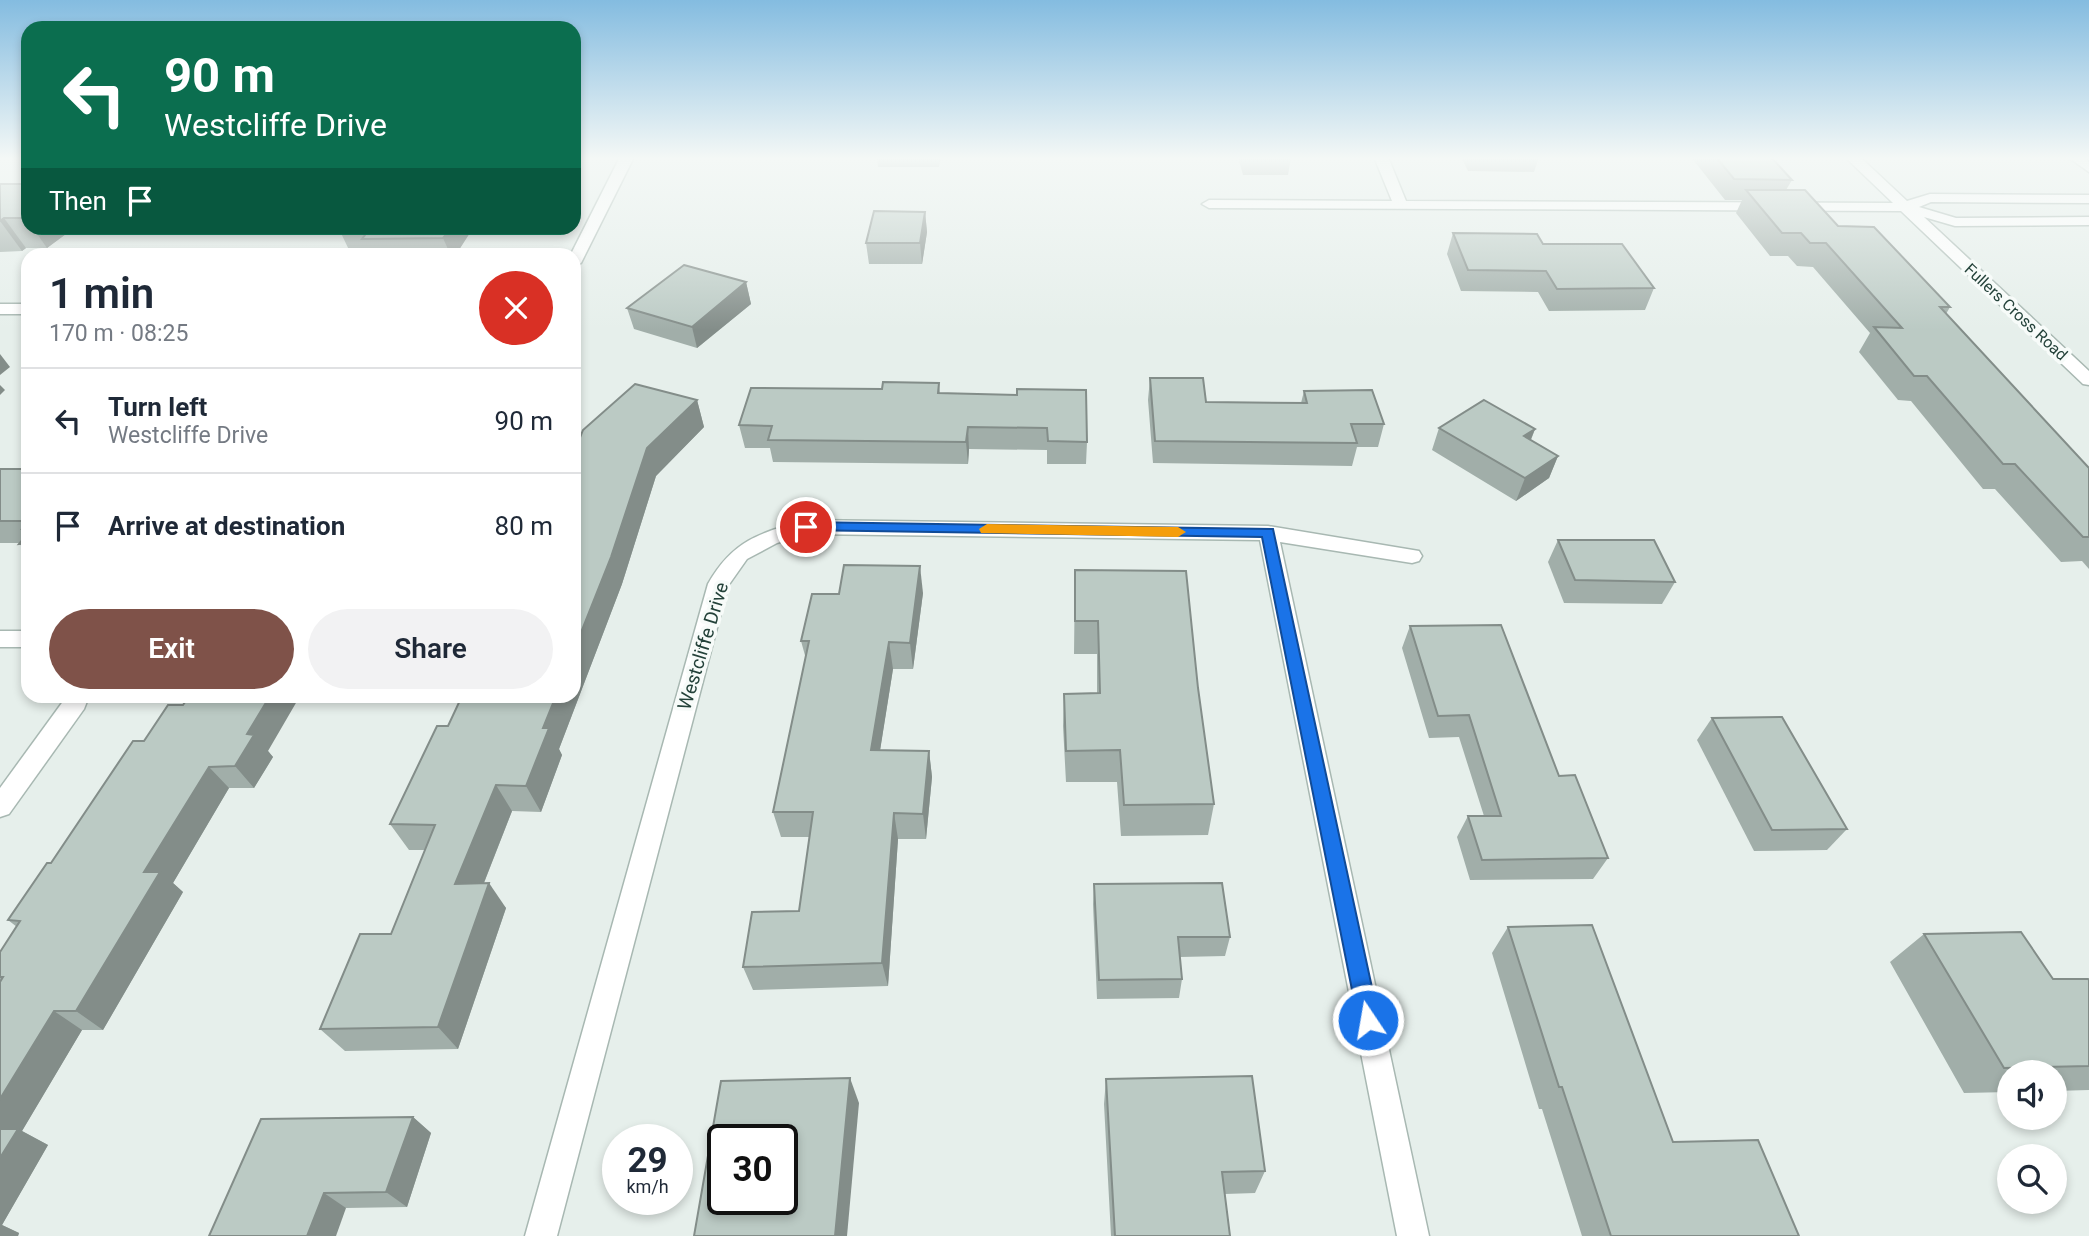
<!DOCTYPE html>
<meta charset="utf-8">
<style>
body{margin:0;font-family:Roboto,sans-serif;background:#f2f2f3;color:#1f2937;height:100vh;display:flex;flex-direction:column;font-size:26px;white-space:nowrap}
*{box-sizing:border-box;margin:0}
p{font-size:23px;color:#747a83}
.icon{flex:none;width:38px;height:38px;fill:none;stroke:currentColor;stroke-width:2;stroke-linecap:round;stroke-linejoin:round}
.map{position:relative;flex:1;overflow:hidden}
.details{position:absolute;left:21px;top:248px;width:560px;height:455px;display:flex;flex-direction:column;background:#fff;border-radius:21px;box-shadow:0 4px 10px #0003}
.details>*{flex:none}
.top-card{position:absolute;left:21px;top:21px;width:560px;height:214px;border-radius:21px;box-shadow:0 4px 10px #0003;background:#0b6e4f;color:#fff;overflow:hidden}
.controls{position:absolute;left:1997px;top:1060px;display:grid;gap:14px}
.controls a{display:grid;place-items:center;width:70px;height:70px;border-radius:50%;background:#fff;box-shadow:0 4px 10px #0003;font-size:35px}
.speed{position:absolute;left:602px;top:1124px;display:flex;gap:14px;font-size:35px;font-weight:700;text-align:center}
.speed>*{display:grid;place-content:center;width:91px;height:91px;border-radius:50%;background:#fff;box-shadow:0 4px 10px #0003;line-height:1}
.speed small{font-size:18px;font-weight:400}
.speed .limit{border:4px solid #111;border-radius:10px;background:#fff;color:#111}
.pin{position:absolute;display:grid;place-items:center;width:60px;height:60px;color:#fff;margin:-30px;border:4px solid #fff;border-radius:50%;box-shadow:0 2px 7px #0007}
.me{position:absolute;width:77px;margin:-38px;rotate:348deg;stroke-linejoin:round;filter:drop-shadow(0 0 5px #0008)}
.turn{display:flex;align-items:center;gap:24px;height:147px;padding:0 28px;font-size:32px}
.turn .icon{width:91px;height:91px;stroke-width:2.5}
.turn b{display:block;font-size:49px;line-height:60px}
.then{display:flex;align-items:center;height:66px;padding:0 28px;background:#0003;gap:14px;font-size:26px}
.round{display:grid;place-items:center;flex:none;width:74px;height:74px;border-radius:37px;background:#f2f2f3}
.headline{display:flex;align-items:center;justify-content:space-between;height:119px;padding:0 28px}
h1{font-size:42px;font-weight:600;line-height:52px}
.cta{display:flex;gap:14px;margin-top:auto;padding:14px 28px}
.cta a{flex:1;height:80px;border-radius:42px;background:#7f5249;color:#fff;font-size:28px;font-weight:600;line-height:80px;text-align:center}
.cta a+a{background:#f2f2f3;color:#1f2937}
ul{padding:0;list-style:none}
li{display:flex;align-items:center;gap:21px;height:105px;padding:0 28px;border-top:2px solid #e0e1e3}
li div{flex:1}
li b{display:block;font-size:26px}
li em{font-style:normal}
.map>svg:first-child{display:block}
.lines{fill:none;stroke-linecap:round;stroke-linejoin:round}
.minor-casing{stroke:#a8b8b2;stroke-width:3}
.minor{fill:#fff;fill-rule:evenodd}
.wall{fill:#a1aea9}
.shaded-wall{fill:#838d89}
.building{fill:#bbcac4;stroke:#838d89;stroke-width:2;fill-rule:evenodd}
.route{fill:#1a73e8;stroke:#114b97;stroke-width:2}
.slow{fill:#f59e0b}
.labels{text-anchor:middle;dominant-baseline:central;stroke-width:7;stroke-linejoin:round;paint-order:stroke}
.far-street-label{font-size:16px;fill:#24423a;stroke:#f7fbf9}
.street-label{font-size:19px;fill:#24423a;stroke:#f7fbf9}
</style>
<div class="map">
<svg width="2089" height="1236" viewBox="0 0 2089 1236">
<rect width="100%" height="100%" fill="#e6efeb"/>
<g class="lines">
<defs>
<g id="minor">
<path d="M 620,157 L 634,157 L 581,263 L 574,267 L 574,256 L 570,256 Z"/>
<path d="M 1374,157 L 1388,157 L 1406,201 L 1893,203 L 1845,157 L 1860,157 L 1907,201 L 1930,194 L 2089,195 L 2089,203 L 1931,202 L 1919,207 L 1956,218 L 2089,217 L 2089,225 L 1955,226 L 1924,217 L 2089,371 L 2089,385 L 2083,384 L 1901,211 L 1209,208 L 1202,204 L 1209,200 L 1392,201 Z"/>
<path d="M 2068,157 L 2083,157 L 2089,162 L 2089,172 Z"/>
<rect x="0" y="304" width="28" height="10"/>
<path d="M 806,520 L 1268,526 L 1419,551 L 1422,556 L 1419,561 L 1412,563 L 1280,542 L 1429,1236 L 1397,1236 L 1260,540 L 807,534 L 777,543 L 747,559 L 728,586 L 557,1236 L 525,1236 L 708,584 C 733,540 760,533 806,520 Z"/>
<rect x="0" y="631" width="28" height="16"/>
<path d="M 67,696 L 89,696 L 84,709 L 9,814 L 0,817 L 0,788 Z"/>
</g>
</defs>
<use href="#minor" class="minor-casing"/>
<use href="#minor" class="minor"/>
</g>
<g class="wall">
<path d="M 877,157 L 941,157 L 939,167 L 878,167 Z"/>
<path d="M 1238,157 L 1291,157 L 1288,175 L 1243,175 Z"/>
<path d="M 1461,157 L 1539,157 L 1534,172 L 1468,171 Z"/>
<path d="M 1691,157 L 1771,157 L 1792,180 L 1786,190 L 1950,307 L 1946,314 L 2089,468 L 2089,569 L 2082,561 L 2061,562 L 1995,489 L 1983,489 L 1911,401 L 1898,400 L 1859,352 L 1870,333 L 1813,267 L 1797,266 L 1788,256 L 1770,256 L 1736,213 L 1742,200 L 1725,200 Z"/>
<path d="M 0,184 L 28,184 L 28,228 L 74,228 L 47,248 L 26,248 L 22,251 L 0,252 Z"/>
<path d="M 925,212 L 927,232 L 922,264 L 869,264 L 866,243 Z"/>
<path d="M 473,228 L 455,256 L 370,256 L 368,252 L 350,252 L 340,231 Z"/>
<path d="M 1453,233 L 1543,244 L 1654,288 L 1645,310 L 1549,311 L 1538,292 L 1461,291 L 1447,254 Z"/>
<path d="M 746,282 L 751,304 L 697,348 L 634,329 L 627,308 Z"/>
<path d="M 1150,378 L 1206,402 L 1301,403 L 1304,391 L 1384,424 L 1378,447 L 1357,447 L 1352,466 L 1153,463 L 1148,400 Z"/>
<path d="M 939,383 L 940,393 L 1017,395 L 1087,442 L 1086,464 L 1047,464 L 1047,450 L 969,449 L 968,464 L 773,462 L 770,448 L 745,448 L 739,425 L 882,389 Z"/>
<path d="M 635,384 L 697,400 L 704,427 L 656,476 L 622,584 L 559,749 L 562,755 L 541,812 L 512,811 L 484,883 L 506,908 L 458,1049 L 345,1051 L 320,1029 L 391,934 L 425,850 L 409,850 L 390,824 L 448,726 L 574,696 Z"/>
<path d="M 1439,428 L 1535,429 L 1531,440 L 1558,456 L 1549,478 L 1516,501 L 1432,450 Z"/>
<path d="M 0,469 L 28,469 L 28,554 L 19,543 L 0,543 Z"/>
<path d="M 1558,540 L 1675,582 L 1662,604 L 1564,603 L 1548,562 Z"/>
<path d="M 1075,570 L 1198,688 L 1214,804 L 1208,835 L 1121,836 L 1117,782 L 1066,782 L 1063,726 L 1064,694 L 1097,693 L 1097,654 L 1074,654 Z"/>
<path d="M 923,593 L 913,669 L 893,669 L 880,750 L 929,751 L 932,777 L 926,839 L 898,839 L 888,986 L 753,990 L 743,967 L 799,911 L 810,837 L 781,837 L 773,812 L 806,659 L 801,641 L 839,594 Z"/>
<path d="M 1410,626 L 1559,776 L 1608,858 L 1593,879 L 1470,880 L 1457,837 L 1468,816 L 1484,816 L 1459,737 L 1429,738 L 1402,648 Z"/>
<path d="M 183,705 L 268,751 L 273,757 L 254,788 L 229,788 L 173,883 L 183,892 L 103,1030 L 82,1030 L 22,1131 L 48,1145 L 2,1225 L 19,1233 L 18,1236 L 0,1236 L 0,952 L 17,927 L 8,920 L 144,741 Z"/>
<path d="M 1712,718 L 1847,829 L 1827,850 L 1754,851 L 1697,740 Z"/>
<path d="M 1094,884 L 1230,937 L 1225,956 L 1180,957 L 1182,979 L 1179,998 L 1097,999 L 1093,904 Z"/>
<path d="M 1508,927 L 1673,1142 L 1799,1236 L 1582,1236 L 1542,1109 L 1539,1109 L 1492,953 Z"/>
<path d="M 1924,934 L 2053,979 L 2089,980 L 2089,1090 L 2054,1091 L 2054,1073 L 2009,1073 L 2009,1092 L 1964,1093 L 1890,962 Z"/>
<path d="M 1106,1079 L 1265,1171 L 1255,1193 L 1225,1194 L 1230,1236 L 1111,1236 L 1104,1104 Z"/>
<path d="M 413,1117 L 431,1133 L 407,1207 L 346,1208 L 209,1236 Z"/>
</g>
<g class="shaded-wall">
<path d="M 925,212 L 927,232 L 922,264 L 920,243 Z"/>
<path d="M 4,218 L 26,248 L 22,251 L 0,221 Z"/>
<path d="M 33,228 L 74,228 L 47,248 Z"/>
<path d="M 451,228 L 473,228 L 455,256 L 451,256 L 443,238 Z"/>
<path d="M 746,282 L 751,304 L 697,348 L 692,327 Z"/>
<path d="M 0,354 L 10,367 L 0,375 Z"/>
<path d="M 0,385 L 5,390 L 0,395 Z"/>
<path d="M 697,400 L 704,427 L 656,476 L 622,584 L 559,749 L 562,755 L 541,812 L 526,786 L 543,728 L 556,696 L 574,696 L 574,650 L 647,448 Z"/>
<path d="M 968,427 L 969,449 L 968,464 L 966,442 Z"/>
<path d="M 1535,429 L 1526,451 L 1524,436 Z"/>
<path d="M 1558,456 L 1549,478 L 1516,501 L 1525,478 Z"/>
<path d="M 920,566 L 923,593 L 913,669 L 910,643 Z"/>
<path d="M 889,642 L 893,669 L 876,776 L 871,750 Z"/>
<path d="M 270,696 L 300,696 L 268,751 L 273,757 L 254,788 L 235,766 L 247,734 Z"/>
<path d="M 929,751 L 932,777 L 926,839 L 923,814 Z"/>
<path d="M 209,767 L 229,788 L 173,883 L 183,892 L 103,1030 L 76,1011 L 144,872 Z"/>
<path d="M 496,785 L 512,811 L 474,908 L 455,884 Z"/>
<path d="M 894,813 L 898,839 L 888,986 L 882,963 Z"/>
<path d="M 489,883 L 506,908 L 458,1049 L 438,1027 Z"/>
<path d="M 54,1011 L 82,1030 L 22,1131 L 48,1145 L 2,1225 L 19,1233 L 18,1236 L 0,1236 L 0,1099 Z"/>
<path d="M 850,1078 L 859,1103 L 847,1236 L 835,1236 Z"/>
<path d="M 413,1117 L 431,1133 L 407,1207 L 386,1192 Z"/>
<path d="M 324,1193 L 346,1208 L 336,1236 L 307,1236 Z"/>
</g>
<g class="building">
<path d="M 1716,157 L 1771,157 L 1792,180 L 1734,179 Z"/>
<path d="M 0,184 L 28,184 L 28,217 L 26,218 L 4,218 L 0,221 Z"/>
<path d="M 1746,190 L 1805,190 L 1838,226 L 1874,227 L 1950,307 L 1940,307 L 2089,468 L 2089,537 L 2083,537 L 2015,464 L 2003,464 L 1927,376 L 1914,376 L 1874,327 L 1902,328 L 1826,243 L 1810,243 L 1801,233 L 1782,233 Z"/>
<path d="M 874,211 L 925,212 L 920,243 L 866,243 Z"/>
<path d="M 343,228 L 451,228 L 443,238 L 362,239 L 368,231 L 340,231 Z"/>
<path d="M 1453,233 L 1537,234 L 1543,244 L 1622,244 L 1654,288 L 1557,289 L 1546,271 L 1468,270 Z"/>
<path d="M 684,265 L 746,282 L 692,327 L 627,308 Z"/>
<path d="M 1150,378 L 1203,378 L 1206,402 L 1307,403 L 1304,391 L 1372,390 L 1384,424 L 1351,424 L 1357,443 L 1155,441 Z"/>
<path d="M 883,382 L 939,383 L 938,393 L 1017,395 L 1017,389 L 1086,390 L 1087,442 L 1048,441 L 1047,428 L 968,427 L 966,442 L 768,440 L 772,426 L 739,425 L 751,388 L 882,389 Z"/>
<path d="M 635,384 L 697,400 L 647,448 L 611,557 L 574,650 L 574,453 L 583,430 Z"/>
<path d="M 1484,400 L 1535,429 L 1524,436 L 1558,456 L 1525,478 L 1439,428 Z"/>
<rect x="0" y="469" width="28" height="52"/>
<path d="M 28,523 L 28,530 L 22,529 Z"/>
<path d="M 28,533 L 28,543 L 19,544 Z"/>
<path d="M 1558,540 L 1654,540 L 1675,582 L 1575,580 Z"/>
<path d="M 844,565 L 920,566 L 910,643 L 889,642 L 871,750 L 929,751 L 923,814 L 894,813 L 882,963 L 743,967 L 752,912 L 799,911 L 813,812 L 773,812 L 809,641 L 801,641 L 812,594 L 839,594 Z"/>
<path d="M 1075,570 L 1186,571 L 1198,688 L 1214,804 L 1124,805 L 1120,750 L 1066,751 L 1064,694 L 1100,693 L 1098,621 L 1075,621 Z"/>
<path d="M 1501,625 L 1559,776 L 1575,775 L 1608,858 L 1482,860 L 1468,816 L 1501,816 L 1469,715 L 1438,716 L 1410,626 Z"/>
<path d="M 189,696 L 270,696 L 247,734 L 254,735 L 235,766 L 209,767 L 144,872 L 160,872 L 76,1011 L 54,1011 L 0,1099 L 0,982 L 3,977 L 0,977 L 0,952 L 20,921 L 8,920 L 47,863 L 51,863 L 133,741 L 144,741 L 168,705 L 183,705 Z"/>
<path d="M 462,696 L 556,696 L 543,728 L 549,728 L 526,786 L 496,785 L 455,884 L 489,883 L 438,1027 L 320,1029 L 360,934 L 391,934 L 435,825 L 390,824 L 437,726 L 448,726 Z"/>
<path d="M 1782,717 L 1847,829 L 1772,830 L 1712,718 Z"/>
<path d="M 1222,883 L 1230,937 L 1178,937 L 1182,979 L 1099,980 L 1094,884 Z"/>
<path d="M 1592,925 L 1673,1142 L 1758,1140 L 1799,1236 L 1611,1236 L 1562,1087 L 1559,1087 L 1508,927 Z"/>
<path d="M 2021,932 L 2053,979 L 2088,979 L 2089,980 L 2089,1066 L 2004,1068 L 1924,934 Z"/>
<path d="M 1252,1076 L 1265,1171 L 1222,1172 L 1230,1236 L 1115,1236 L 1106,1079 Z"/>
<path d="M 850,1078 L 835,1236 L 694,1236 L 721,1081 ZM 723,1139 L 782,1139 L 782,1199 L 723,1199 Z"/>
<path d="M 413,1117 L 386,1192 L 324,1193 L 307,1236 L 209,1236 L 261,1119 Z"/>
<path d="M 0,1129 L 18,1129 L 0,1158 Z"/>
</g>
<linearGradient id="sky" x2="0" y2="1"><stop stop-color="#84bce0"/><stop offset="0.48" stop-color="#f4f8f6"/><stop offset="1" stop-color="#f4f8f6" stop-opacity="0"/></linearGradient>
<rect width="2089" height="330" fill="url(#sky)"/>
<path class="route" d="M 806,522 L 1273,529 L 1379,1020 L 1376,1027 L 1368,1030 L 1361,1027 L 1358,1020 L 1262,537 L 800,530 L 798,527 Z"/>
<path class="slow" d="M 987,524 L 1178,527 L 1186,532 L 1178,537 L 981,533 L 979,529 Z"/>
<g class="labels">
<g class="far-street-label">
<text transform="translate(2016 312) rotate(43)">Fullers Cross Road</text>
</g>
<g class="street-label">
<text transform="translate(703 646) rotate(-73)">Westcliffe Drive</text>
</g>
</g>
</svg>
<div class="controls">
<a><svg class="icon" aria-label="sound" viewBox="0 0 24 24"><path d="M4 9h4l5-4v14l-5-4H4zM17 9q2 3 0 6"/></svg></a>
<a><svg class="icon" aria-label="search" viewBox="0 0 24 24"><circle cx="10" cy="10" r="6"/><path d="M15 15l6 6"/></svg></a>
</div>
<div class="speed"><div>29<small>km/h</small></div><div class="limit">30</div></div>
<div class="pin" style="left:806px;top:527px;background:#d93025"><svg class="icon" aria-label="arrive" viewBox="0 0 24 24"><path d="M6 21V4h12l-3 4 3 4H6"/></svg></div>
<svg class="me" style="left:1368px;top:1020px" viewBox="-20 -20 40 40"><circle r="17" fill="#1a73e8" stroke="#fff" stroke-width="3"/><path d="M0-11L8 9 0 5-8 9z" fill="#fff"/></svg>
<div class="top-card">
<div class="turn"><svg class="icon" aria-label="left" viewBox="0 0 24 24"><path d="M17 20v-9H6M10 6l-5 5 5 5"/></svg><div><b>90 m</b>Westcliffe Drive</div></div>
<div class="then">Then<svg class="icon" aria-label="arrive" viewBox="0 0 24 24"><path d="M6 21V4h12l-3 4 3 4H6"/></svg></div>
</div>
<section class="details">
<div class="headline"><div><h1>1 min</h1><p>170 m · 08:25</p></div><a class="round" style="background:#d93025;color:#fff"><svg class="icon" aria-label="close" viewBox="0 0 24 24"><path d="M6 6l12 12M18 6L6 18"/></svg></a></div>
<ul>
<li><svg class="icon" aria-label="left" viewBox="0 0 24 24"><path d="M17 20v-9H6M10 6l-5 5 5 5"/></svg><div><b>Turn left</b><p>Westcliffe Drive</p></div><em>90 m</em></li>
<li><svg class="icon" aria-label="arrive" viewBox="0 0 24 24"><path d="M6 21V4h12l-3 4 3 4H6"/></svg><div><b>Arrive at destination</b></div><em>80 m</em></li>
</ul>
<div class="cta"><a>Exit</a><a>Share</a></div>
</section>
</div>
